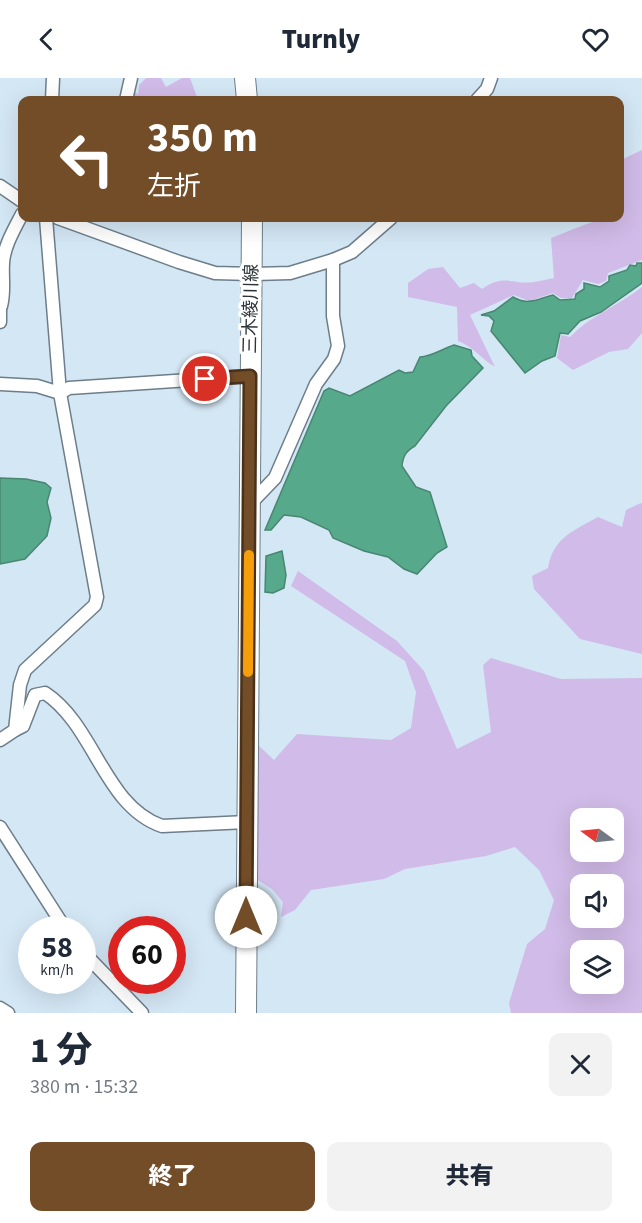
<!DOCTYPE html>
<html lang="ja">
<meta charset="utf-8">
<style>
body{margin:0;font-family:"Source Sans 3","Noto Sans JP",sans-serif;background:#f2f2f3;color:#1f2937;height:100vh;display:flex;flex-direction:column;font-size:22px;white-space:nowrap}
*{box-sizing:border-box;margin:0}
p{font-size:20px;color:#747a83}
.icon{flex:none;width:33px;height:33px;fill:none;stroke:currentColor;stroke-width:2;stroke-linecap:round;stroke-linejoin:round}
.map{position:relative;height:935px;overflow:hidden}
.drawer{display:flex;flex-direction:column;background:#fff;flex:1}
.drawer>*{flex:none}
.banner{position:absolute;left:18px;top:18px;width:606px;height:126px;border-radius:12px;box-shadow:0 6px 24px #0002;background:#724d28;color:#fff;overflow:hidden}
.needle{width:39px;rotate:285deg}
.tools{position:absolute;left:570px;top:730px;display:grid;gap:12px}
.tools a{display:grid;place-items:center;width:54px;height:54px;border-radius:12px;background:#fff;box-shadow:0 6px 24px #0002;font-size:30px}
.speed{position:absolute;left:18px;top:838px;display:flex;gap:12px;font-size:30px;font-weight:700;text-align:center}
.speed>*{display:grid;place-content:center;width:78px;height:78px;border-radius:50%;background:#fff;box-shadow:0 6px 24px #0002;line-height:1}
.speed small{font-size:15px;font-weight:400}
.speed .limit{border:9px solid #d22;background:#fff;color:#111}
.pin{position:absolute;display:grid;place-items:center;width:51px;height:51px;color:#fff;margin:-26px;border:3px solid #fff;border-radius:50%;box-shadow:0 2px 6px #0007}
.me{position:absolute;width:66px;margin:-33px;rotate:0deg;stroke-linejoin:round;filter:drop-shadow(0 0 4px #0008)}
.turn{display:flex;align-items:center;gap:21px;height:126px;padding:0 30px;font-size:27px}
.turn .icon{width:78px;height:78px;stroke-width:2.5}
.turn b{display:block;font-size:42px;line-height:51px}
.round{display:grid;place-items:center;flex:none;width:63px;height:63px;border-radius:12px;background:#f2f2f3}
.headline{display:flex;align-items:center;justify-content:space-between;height:102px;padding:0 30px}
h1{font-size:36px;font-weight:800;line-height:45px}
.action{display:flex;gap:12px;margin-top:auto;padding:12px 30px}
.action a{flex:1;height:69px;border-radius:12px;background:#724d28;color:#fff;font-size:24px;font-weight:800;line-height:69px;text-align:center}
.action a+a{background:#f2f2f3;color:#1f2937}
header{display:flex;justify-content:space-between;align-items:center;height:78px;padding:0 30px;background:#fff;font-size:27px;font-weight:800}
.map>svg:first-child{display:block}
.green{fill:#d1bbe8;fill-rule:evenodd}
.water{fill:#56a98b;stroke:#498672;stroke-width:1.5}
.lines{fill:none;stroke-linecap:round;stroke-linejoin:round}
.minor-casing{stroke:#6d7e8a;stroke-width:15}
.primary-casing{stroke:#6d7e8a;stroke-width:22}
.minor{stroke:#fff;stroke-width:12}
.primary{stroke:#fff;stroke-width:20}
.route-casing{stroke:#4a321a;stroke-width:15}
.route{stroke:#724d28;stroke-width:10}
.slow{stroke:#f59e0b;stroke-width:10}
.labels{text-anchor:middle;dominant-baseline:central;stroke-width:6;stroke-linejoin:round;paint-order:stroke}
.street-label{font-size:18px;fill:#2c3338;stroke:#fff}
</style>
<header><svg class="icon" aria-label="back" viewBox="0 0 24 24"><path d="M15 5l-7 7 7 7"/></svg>Turnly<svg class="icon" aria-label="heart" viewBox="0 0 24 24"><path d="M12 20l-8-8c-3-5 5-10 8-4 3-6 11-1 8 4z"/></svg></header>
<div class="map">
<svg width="642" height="935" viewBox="0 0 642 935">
<rect width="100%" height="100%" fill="#d4e7f5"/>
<g class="green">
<path d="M 146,0 L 161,0 L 166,9 L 182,0 L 190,0 L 198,22 L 130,22 L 133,14 L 138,16 L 139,7 Z"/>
<path d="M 642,72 L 642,182 L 608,195 L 606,203 L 598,206 L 583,202 L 572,220 L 561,220 L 553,215 L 529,223 L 514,217 L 470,237 L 495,289 C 481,281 474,269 458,263 L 457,229 L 408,219 L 408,205 L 428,191 L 443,189 L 460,210 L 474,205 L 482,211 C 505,195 511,207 534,204 C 541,203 548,201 554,200 L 551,160 C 577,151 592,140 620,140 L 623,81 Z"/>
<path d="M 642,209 L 642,255 L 628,271 L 609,274 L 573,292 L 557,280 L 561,257 L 570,259 C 590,238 619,227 642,209 Z"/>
<path d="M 641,425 L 642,426 L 642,576 L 580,561 L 534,511 L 532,498 L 548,490 C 553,460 573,453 598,439 L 622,449 L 626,432 Z"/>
<path d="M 298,493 L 397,563 L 424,593 L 457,671 L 491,654 L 483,587 L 491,580 L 561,601 L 642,600 L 642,935 L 511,935 L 509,925 L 527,866 L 545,851 L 554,822 L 539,792 L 515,769 L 486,778 L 405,791 L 384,801 L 311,812 L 295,832 L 281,839 L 283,824 L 272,811 L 256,801 L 256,665 L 274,682 L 297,656 L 391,662 L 411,650 L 416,614 L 405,583 L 291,508 ZM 580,741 L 614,741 L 614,774 L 580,774 ZM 580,807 L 614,807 L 614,840 L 580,840 ZM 580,873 L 614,873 L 614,906 L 580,906 Z"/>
</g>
<g class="water">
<path d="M 637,185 L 642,185 L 642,205 L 601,234 L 580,243 L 568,256 L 560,255 L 555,278 L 542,283 L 525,295 L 491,253 L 494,243 L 489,238 L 481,237 L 494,233 L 513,219 C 528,228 537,221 553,217 L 560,222 L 575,221 L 576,216 L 584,211 L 584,205 L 600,209 L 609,203 L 609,198 L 627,192 L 630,187 L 636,188 Z"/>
<path d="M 454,267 L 471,272 L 472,278 L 483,290 L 446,328 L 415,368 C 406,373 403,378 402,388 L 416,409 L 430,414 L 447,469 L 437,475 L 417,496 L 404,491 L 388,479 L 364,473 L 333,460 L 329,452 L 301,439 L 284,437 L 271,452 L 265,452 L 324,313 L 329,310 L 350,318 L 399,292 L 405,295 L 413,294 L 420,279 C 431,279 442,271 454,267 Z"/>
<path d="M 0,400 L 26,401 L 45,405 L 51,410 L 47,424 L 51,440 L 47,458 L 25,481 L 0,486 Z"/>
<path d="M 282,473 L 286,497 L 284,510 L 273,515 L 265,514 L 266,478 Z"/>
</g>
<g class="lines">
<defs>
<g id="minor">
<path d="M 52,22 L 53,0"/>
<path d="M 126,22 L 131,0"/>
<path d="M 477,22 L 487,11 L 491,0"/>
<path d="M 0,108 L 22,123"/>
<path d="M 58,140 L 179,184 L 215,195 L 252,196 L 290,195 L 333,182 L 352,174 L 391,140"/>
<path d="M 0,228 L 0,244"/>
<path d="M 1,228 C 5,213 2,201 3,185 C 4,168 14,152 22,136"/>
<path d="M 0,306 L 37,308 L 60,315 L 46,140"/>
<path d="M 250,426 L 275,400 L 316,306 L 334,281 L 338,268 L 333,238 L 333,182"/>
<path d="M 15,652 L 23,648 L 35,617 L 45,615 C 95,648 104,728 162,748 L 247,744"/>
<path d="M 0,662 L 15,652 L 20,607 L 25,592 L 95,527 L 97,519 L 60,315 L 69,310 L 250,298"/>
<path d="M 0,749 L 66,852"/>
<path d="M 82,873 L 142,935"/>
<path d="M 0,930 L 8,935"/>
</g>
<g id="primary">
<path d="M 245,0 L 247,22"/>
<path d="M 246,935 L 252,140"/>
</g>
</defs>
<use href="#minor" class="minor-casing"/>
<use href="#primary" class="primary-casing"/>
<use href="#minor" class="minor"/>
<use href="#primary" class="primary"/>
</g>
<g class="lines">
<defs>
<path id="route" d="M 205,301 L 250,298 L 246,839"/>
</defs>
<use href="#route" class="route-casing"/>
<use href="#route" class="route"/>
<path class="slow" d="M 248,594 L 249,477"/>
</g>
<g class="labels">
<g class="street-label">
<text transform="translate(251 231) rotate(-89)">三木綾川線</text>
</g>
</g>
</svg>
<div class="tools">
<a><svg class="needle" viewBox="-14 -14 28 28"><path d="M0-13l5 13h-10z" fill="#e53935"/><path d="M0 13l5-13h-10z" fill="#747a83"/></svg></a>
<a><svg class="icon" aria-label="sound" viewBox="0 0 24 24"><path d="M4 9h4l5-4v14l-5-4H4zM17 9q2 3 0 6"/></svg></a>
<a><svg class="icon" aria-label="layers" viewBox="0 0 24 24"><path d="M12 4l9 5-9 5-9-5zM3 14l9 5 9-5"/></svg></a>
</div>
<div class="speed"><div>58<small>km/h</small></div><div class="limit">60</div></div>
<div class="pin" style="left:205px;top:301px;background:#d93025"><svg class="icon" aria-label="arrive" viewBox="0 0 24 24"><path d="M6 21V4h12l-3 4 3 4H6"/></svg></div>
<svg class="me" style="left:246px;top:839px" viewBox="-20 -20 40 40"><circle r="19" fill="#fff"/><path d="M0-13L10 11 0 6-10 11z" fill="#724d28"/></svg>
<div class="banner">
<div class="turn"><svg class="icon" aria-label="left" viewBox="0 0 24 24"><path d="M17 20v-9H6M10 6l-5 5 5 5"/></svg><div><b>350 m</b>左折</div></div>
</div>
</div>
<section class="drawer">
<div class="headline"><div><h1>1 分</h1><p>380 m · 15:32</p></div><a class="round"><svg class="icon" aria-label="close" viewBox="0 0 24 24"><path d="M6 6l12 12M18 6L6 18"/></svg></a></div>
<div class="action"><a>終了</a><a>共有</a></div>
</section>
